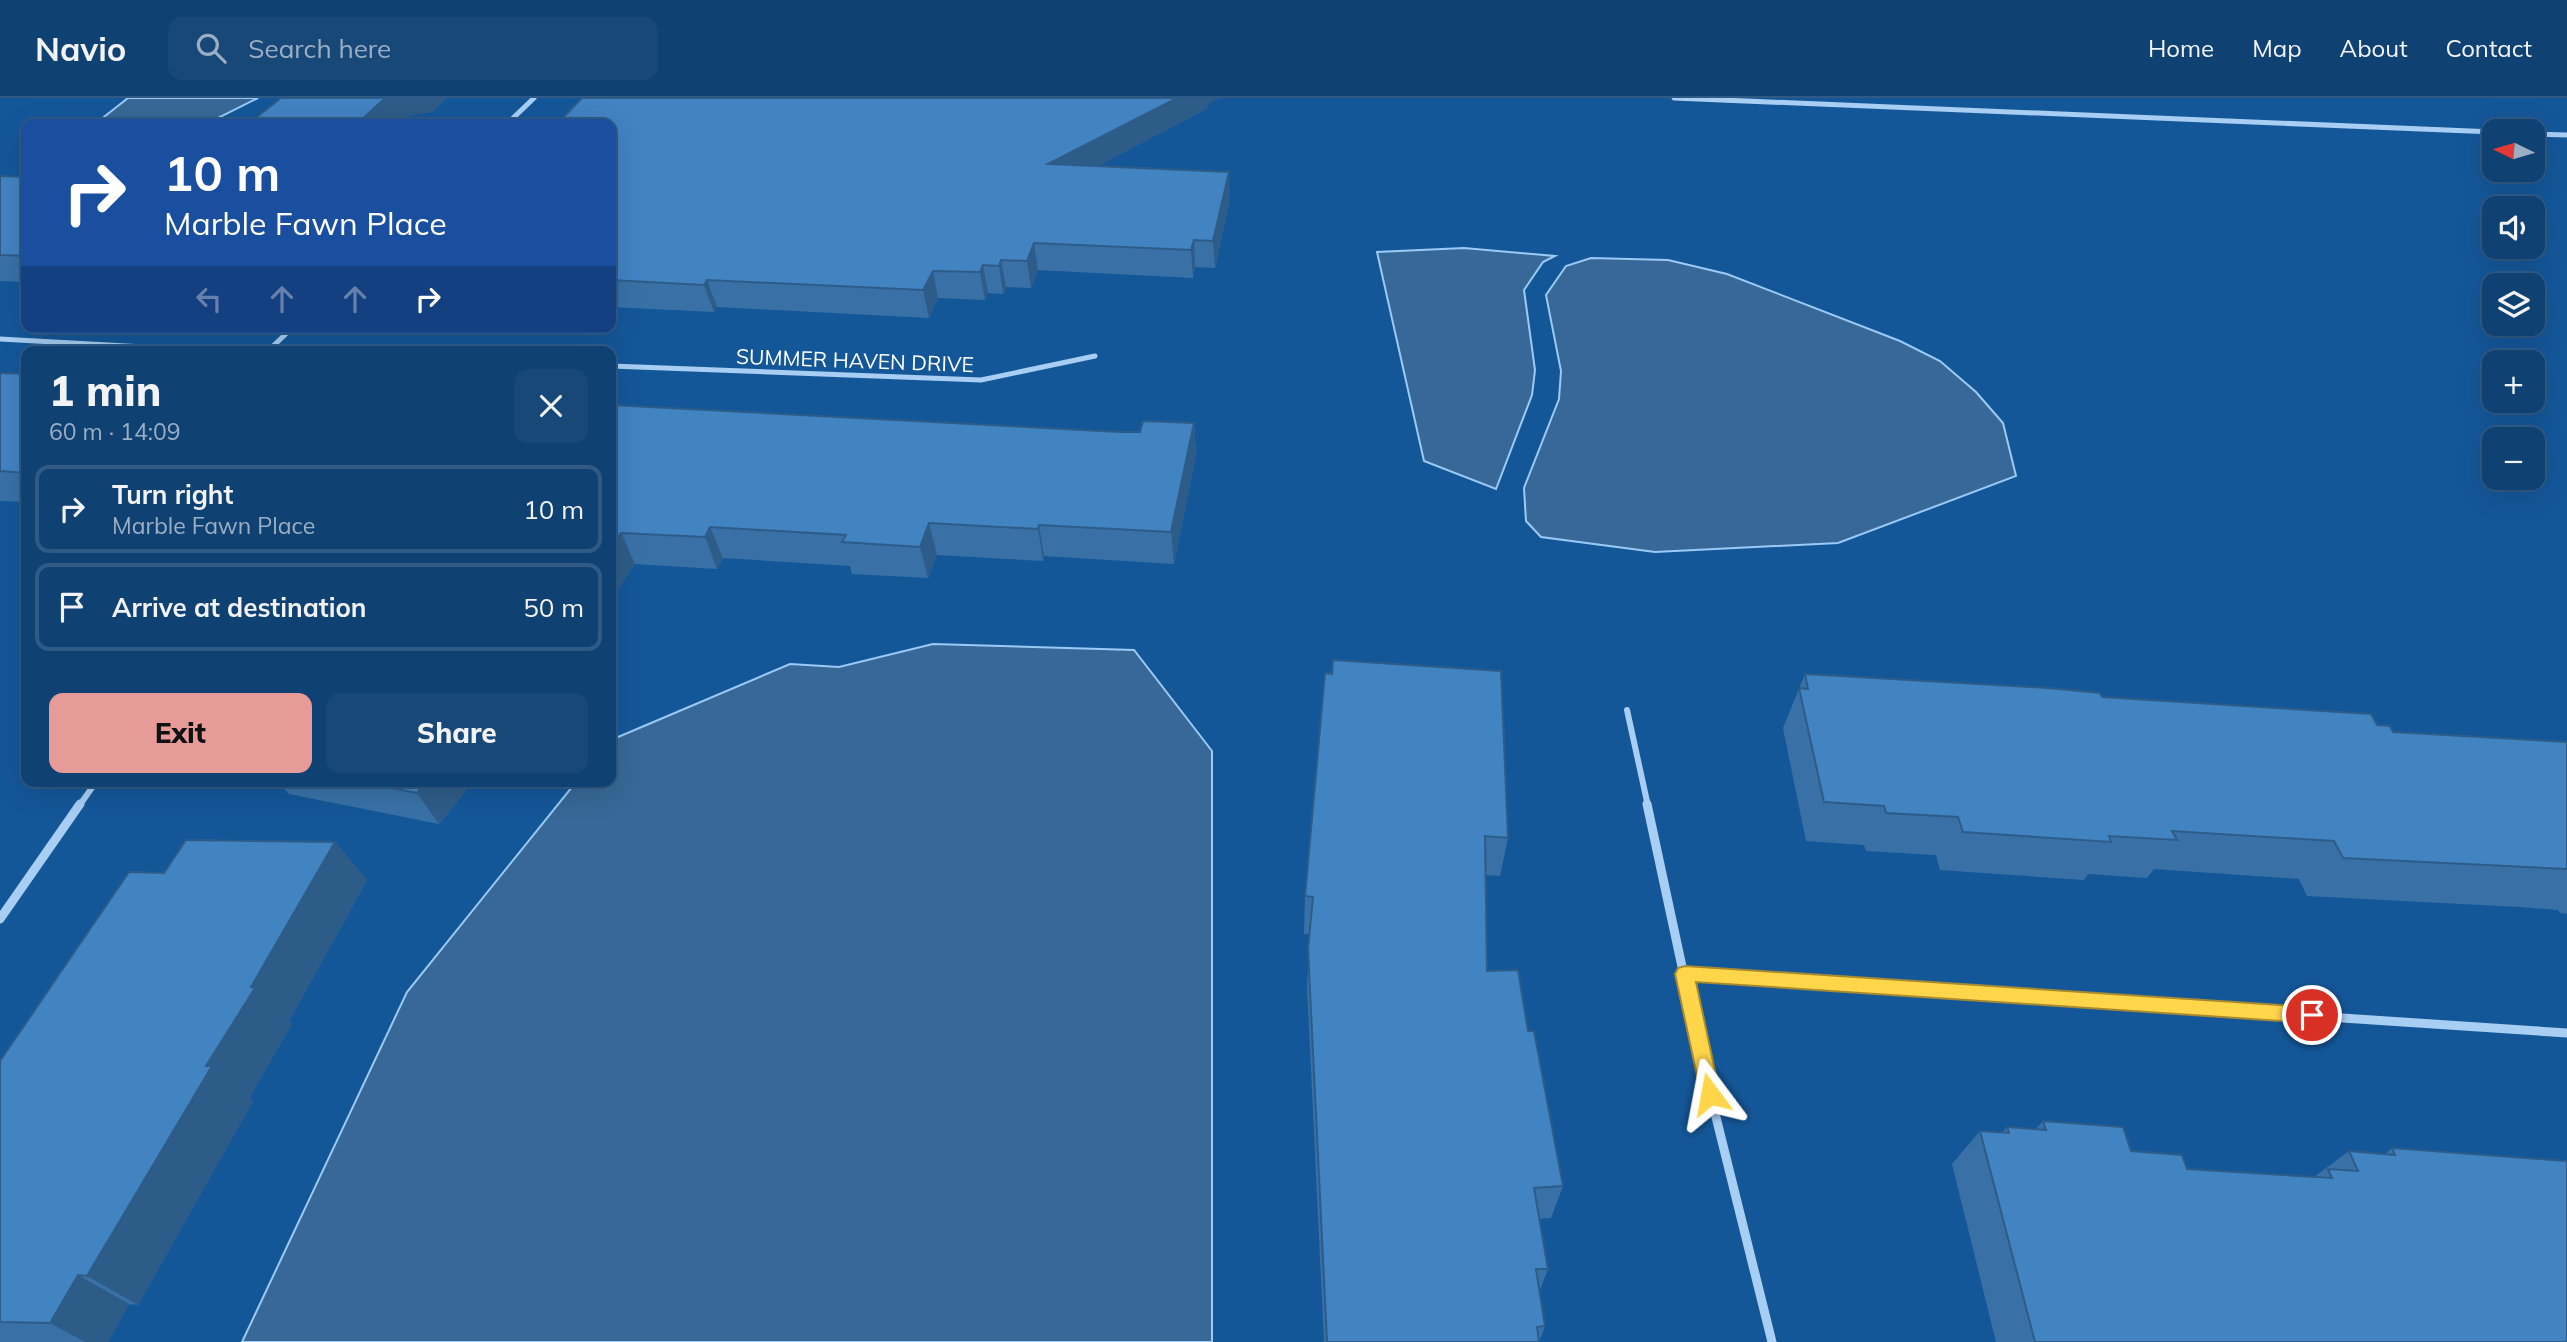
<!DOCTYPE html>
<meta charset="utf-8">
<style>
body{margin:0;font-family:Mulish,sans-serif;background:#184878;color:#f1f3f6;height:100vh;display:flex;flex-direction:column;font-size:26px;white-space:nowrap}
*{box-sizing:border-box;margin:0}
p{font-size:23px;color:#9bafc4}
.icon{flex:none;width:38px;height:38px;fill:none;stroke:currentColor;stroke-width:2;stroke-linecap:round;stroke-linejoin:round}
.map{position:relative;flex:1;overflow:hidden}
.side{position:absolute;left:21px;top:248px;width:595px;height:441px;display:flex;flex-direction:column;background:#0f4173;border-radius:14px;box-shadow:0 7px 28px #0002,0 0 0 2px #2f5a85}
.side>*{flex:none}
.banner{position:absolute;left:21px;top:21px;width:595px;height:214px;border-radius:14px;box-shadow:0 7px 28px #0002,0 0 0 2px #2f5a85;background:#1a4fa0;color:#fff;overflow:hidden}
.needle{width:46px;rotate:275deg}
.tools{position:absolute;left:2482px;top:21px;display:grid;gap:14px}
.tools a{display:grid;place-items:center;width:63px;height:63px;border-radius:14px;background:#0f4173;box-shadow:0 7px 28px #0002,0 0 0 2px #2f5a85;font-size:35px}
.pin{position:absolute;display:grid;place-items:center;width:60px;height:60px;color:#fff;margin:-30px;border:4px solid #fff;border-radius:50%;box-shadow:0 2px 7px #0007}
.me{position:absolute;width:77px;margin:-38px;rotate:347deg;stroke-linejoin:round;filter:drop-shadow(0 0 5px #0008)}
.turn{display:flex;align-items:center;gap:24px;height:147px;padding:0 28px;font-size:32px}
.turn .icon{width:91px;height:91px;stroke-width:2.5}
.turn b{display:block;font-size:49px;line-height:60px}
.lanes{display:flex;align-items:center;height:66px;padding:0 28px;background:#0003;justify-content:center;gap:35px;direction:ltr}
.lanes .off{opacity:.35}
.round{display:grid;place-items:center;flex:none;width:74px;height:74px;border-radius:14px;background:#184878}
.headline{display:flex;align-items:center;justify-content:space-between;height:119px;padding:0 28px}
h1{font-size:42px;font-weight:800;line-height:52px}
.button{display:flex;gap:14px;margin-top:auto;padding:14px 28px}
.button a{flex:1;height:80px;border-radius:14px;background:#e69b98;color:#111;font-size:28px;font-weight:800;line-height:80px;text-align:center}
.button a+a{background:#184878;color:#f1f3f6}
ul{padding:0;list-style:none}
li{display:flex;align-items:center;gap:21px;height:88px;margin:0 14px 10px;padding:0 14px;border:4px solid #2f5a85;border-radius:14px}
li div{flex:1}
li b{display:block;font-size:26px}
li em{font-style:normal}
header{display:flex;align-items:center;gap:42px;box-sizing:border-box;height:98px;padding:0 35px;background:#0f4173;border-bottom:2px solid #2f5a85}
header strong{font-size:33px}
nav{display:flex;gap:38px;margin-inline-start:auto;font-size:24px}
.search{width:490px;height:63px;background:#184878;display:flex;align-items:center;gap:18px;box-sizing:border-box;padding:0 24px;border-radius:14px;color:#9bafc4;font-size:26px}
.map>svg:first-child{display:block}
.water{fill:#386897;stroke:#9acaf5;stroke-width:2}
.lines{fill:none;stroke-linecap:round;stroke-linejoin:round}
.street-far2{stroke:#a8cef3;stroke-width:5}
.street-far1{stroke:#a8cef3;stroke-width:6}
.street{stroke:#a8cef3;stroke-width:9}
.wall{fill:#3971a7}
.shaded-wall{fill:#2e5c88}
.building{fill:#4283c2;stroke:#2e5c88;stroke-width:2}
.route{fill:#ffd54a;stroke:#a68a30;stroke-width:2}
.labels{text-anchor:middle;dominant-baseline:central;stroke-width:7;stroke-linejoin:round;paint-order:stroke}
.far-street-label{font-size:21px;fill:#fff;stroke:#145799}
</style>
<header>
<strong>Navio</strong>
<div class="search"><svg class="icon" aria-label="search" viewBox="0 0 24 24"><circle cx="10" cy="10" r="6"/><path d="M15 15l6 6"/></svg>Search here</div>
<nav><a>Home</a><a>Map</a><a>About</a><a>Contact</a></nav>
</header>
<div class="map">
<svg width="2567" height="1244" viewBox="0 0 2567 1244">
<rect width="100%" height="100%" fill="#145799"/>
<g class="water">
<path d="M 128,0 L 258,0 L 206,26 L 95,26 Z"/>
<path d="M 1464,150 L 1555,158 L 1543,164 L 1524,192 L 1535,272 L 1532,297 L 1496,391 L 1424,363 L 1377,154 Z"/>
<path d="M 1591,160 L 1668,162 L 1727,176 L 1900,243 L 1940,263 L 1976,294 L 2003,325 L 2016,378 L 1838,445 L 1655,454 L 1541,439 L 1526,423 L 1524,390 L 1559,301 L 1561,273 L 1546,197 L 1566,168 Z"/>
<path d="M 933,546 L 1134,552 L 1212,653 L 1212,1244 L 242,1244 L 407,894 L 576,684 L 611,684 L 611,642 L 790,566 L 839,569 Z"/>
</g>
<g class="lines">
<g class="street-far2">
<path d="M 1674,0 L 2494,34"/>
<path d="M 507,26 L 534,0"/>
<path d="M 2532,36 L 2567,37"/>
<path d="M 0,241 L 234,254"/>
<path d="M 267,254 L 293,229"/>
<path d="M 611,268 L 981,282 L 1095,258"/>
</g>
<g class="street-far1">
<path d="M 1627,612 L 1648,708"/>
<path d="M 79,708 L 96,684"/>
</g>
<g class="street">
<path d="M 1647,706 L 1704,971 L 1772,1244"/>
<path d="M 0,821 L 80,706"/>
<path d="M 1685,876 L 2567,935"/>
</g>
</g>
<g class="wall">
<path d="M 582,0 L 1219,0 L 1208,6 L 1208,10 L 1097,68 L 1230,100 L 1215,170 L 1195,169 L 1193,180 L 1038,172 L 1031,190 L 1006,189 L 1003,196 L 988,195 L 985,202 L 938,200 L 929,220 L 717,209 L 714,214 L 611,209 L 611,26 Z"/>
<path d="M 0,78 L 26,79 L 26,184 L 0,183 Z"/>
<path d="M 0,275 L 26,276 L 26,404 L 0,403 Z"/>
<path d="M 611,307 L 1120,334 L 1140,334 L 1194,325 L 1196,356 L 1174,466 L 1044,458 L 1043,463 L 937,457 L 928,480 L 852,476 L 850,468 L 723,460 L 717,471 L 635,466 L 611,501 Z"/>
<path d="M 1332,576 L 1508,740 L 1500,778 L 1486,777 L 1487,873 L 1528,933 L 1563,1088 L 1551,1120 L 1539,1121 L 1548,1171 L 1540,1192 L 1545,1228 L 1539,1244 L 1324,1244 L 1307,888 L 1310,836 L 1304,836 L 1305,798 Z"/>
<path d="M 1805,576 L 2102,599 L 2377,627 L 2393,634 L 2567,644 L 2567,816 L 2560,815 L 2558,812 L 2520,809 L 2307,798 L 2299,781 L 2154,771 L 2147,780 L 2088,776 L 2084,782 L 1940,772 L 1936,757 L 1866,753 L 1864,747 L 1806,743 L 1783,630 Z"/>
<path d="M 279,684 L 473,684 L 439,726 L 289,696 Z"/>
<path d="M 335,744 L 367,782 L 289,923 L 292,926 L 249,1000 L 253,1003 L 138,1207 L 129,1206 L 108,1244 L 0,1244 L 0,963 L 164,775 Z"/>
<path d="M 2043,1023 L 2187,1071 L 2314,1079 L 2349,1053 L 2385,1056 L 2392,1050 L 2567,1244 L 1996,1244 L 1952,1066 L 1980,1033 L 2002,1035 L 2007,1029 L 2035,1032 Z"/>
</g>
<g class="shaded-wall">
<path d="M 385,0 L 447,0 L 433,14 L 404,19 L 396,26 L 357,26 Z"/>
<path d="M 1177,0 L 1219,0 L 1208,6 L 1208,10 L 1051,93 L 1048,66 Z"/>
<path d="M 1229,74 L 1230,100 L 1215,170 L 1213,143 Z"/>
<path d="M 1194,142 L 1195,169 L 1193,180 L 1191,152 Z"/>
<path d="M 1034,145 L 1038,172 L 1031,190 L 1027,163 Z"/>
<path d="M 1001,162 L 1006,189 L 1003,196 L 999,168 Z"/>
<path d="M 983,167 L 988,195 L 985,202 L 980,174 Z"/>
<path d="M 933,173 L 938,200 L 929,220 L 923,192 Z"/>
<path d="M 707,182 L 717,209 L 714,214 L 704,187 Z"/>
<path d="M 1194,325 L 1196,356 L 1174,466 L 1171,434 Z"/>
<path d="M 929,425 L 937,457 L 928,480 L 920,449 Z"/>
<path d="M 1039,427 L 1044,458 L 1043,463 L 1038,431 Z"/>
<path d="M 710,429 L 723,460 L 717,471 L 705,439 Z"/>
<path d="M 621,435 L 635,466 L 611,501 L 611,449 Z"/>
<path d="M 426,684 L 473,684 L 439,726 L 417,695 Z"/>
<path d="M 335,744 L 367,782 L 289,923 L 292,926 L 249,1000 L 253,1003 L 138,1207 L 87,1178 L 251,889 Z"/>
<path d="M 78,1177 L 129,1206 L 108,1244 L 85,1244 L 50,1225 Z"/>
</g>
<g class="building">
<path d="M 281,0 L 385,0 L 357,26 L 248,26 Z"/>
<path d="M 582,0 L 1177,0 L 1048,66 L 1229,74 L 1213,143 L 1194,142 L 1191,152 L 1034,145 L 1027,163 L 1001,162 L 999,168 L 983,167 L 980,174 L 933,173 L 923,192 L 707,182 L 704,187 L 611,182 L 611,26 L 557,26 Z"/>
<path d="M 0,78 L 26,79 L 26,158 L 0,157 Z"/>
<path d="M 0,275 L 26,276 L 26,375 L 0,373 Z"/>
<path d="M 611,307 L 1120,334 L 1140,334 L 1143,323 L 1194,325 L 1171,434 L 1039,427 L 1038,431 L 929,425 L 920,449 L 842,444 L 846,437 L 710,429 L 705,439 L 621,435 L 611,449 Z"/>
<path d="M 1333,562 L 1501,573 L 1508,740 L 1485,738 L 1487,873 L 1518,872 L 1528,933 L 1534,933 L 1563,1088 L 1534,1090 L 1548,1171 L 1536,1171 L 1545,1228 L 1537,1229 L 1539,1244 L 1327,1244 L 1308,851 L 1313,799 L 1305,798 L 1325,575 L 1332,576 Z"/>
<path d="M 1805,576 L 2048,590 L 2100,595 L 2102,599 L 2371,616 L 2377,627 L 2390,628 L 2393,634 L 2567,644 L 2567,771 L 2343,760 L 2334,743 L 2172,733 L 2177,742 L 2109,738 L 2111,744 L 1963,734 L 1958,719 L 1886,715 L 1884,708 L 1824,704 L 1799,590 L 1808,591 Z"/>
<path d="M 360,684 L 426,684 L 417,695 Z"/>
<path d="M 186,742 L 335,744 L 251,889 L 255,890 L 206,968 L 212,968 L 87,1178 L 78,1177 L 50,1225 L 0,1224 L 0,963 L 129,774 L 164,775 Z"/>
<path d="M 2043,1023 L 2123,1029 L 2131,1053 L 2182,1057 L 2187,1071 L 2332,1080 L 2328,1071 L 2358,1073 L 2349,1053 L 2395,1057 L 2392,1050 L 2567,1063 L 2567,1244 L 2035,1244 L 1980,1033 L 2009,1035 L 2007,1029 L 2046,1032 Z"/>
</g>
<path class="route" d="M 1685,868 L 2312,909 L 2319,911 L 2322,917 L 2319,923 L 2312,925 L 1696,884 L 1720,996 L 1717,1002 L 1710,1005 L 1703,1002 L 1701,996 L 1675,876 L 1678,870 Z"/>
<g class="labels">
<g class="far-street-label">
<text transform="translate(855 262) rotate(2)">SUMMER HAVEN DRIVE</text>
</g>
</g>
</svg>
<div class="tools">
<a><svg class="needle" viewBox="-14 -14 28 28"><path d="M0-13l5 13h-10z" fill="#e53935"/><path d="M0 13l5-13h-10z" fill="#9bafc4"/></svg></a>
<a><svg class="icon" aria-label="sound" viewBox="0 0 24 24"><path d="M4 9h4l5-4v14l-5-4H4zM17 9q2 3 0 6"/></svg></a>
<a><svg class="icon" aria-label="layers" viewBox="0 0 24 24"><path d="M12 4l9 5-9 5-9-5zM3 14l9 5 9-5"/></svg></a>
<a>+</a>
<a>−</a>
</div>
<div class="pin" style="left:2312px;top:917px;background:#d93025"><svg class="icon" aria-label="arrive" viewBox="0 0 24 24"><path d="M6 21V4h12l-3 4 3 4H6"/></svg></div>
<svg class="me" style="left:1710px;top:996px" viewBox="-20 -20 40 40"><path d="M0-17L14 15 0 8-14 15z" fill="#ffd54a" stroke="#fff" stroke-width="4"/></svg>
<div class="banner">
<div class="turn"><svg class="icon" aria-label="right" viewBox="0 0 24 24"><path d="M7 20v-9h11M14 6l5 5-5 5"/></svg><div><b>10 m</b>Marble Fawn Place</div></div>
<div class="lanes"><svg class="icon off" aria-label="left" viewBox="0 0 24 24"><path d="M17 20v-9H6M10 6l-5 5 5 5"/></svg><svg class="icon off" aria-label="ahead" viewBox="0 0 24 24"><path d="M12 20V5M6 11l6-6 6 6"/></svg><svg class="icon off" aria-label="ahead" viewBox="0 0 24 24"><path d="M12 20V5M6 11l6-6 6 6"/></svg><svg class="icon" aria-label="right" viewBox="0 0 24 24"><path d="M7 20v-9h11M14 6l5 5-5 5"/></svg></div>
</div>
<section class="side">
<div class="headline"><div><h1>1 min</h1><p>60 m · 14:09</p></div><a class="round"><svg class="icon" aria-label="close" viewBox="0 0 24 24"><path d="M6 6l12 12M18 6L6 18"/></svg></a></div>
<ul>
<li><svg class="icon" aria-label="right" viewBox="0 0 24 24"><path d="M7 20v-9h11M14 6l5 5-5 5"/></svg><div><b>Turn right</b><p>Marble Fawn Place</p></div><em>10 m</em></li>
<li><svg class="icon" aria-label="arrive" viewBox="0 0 24 24"><path d="M6 21V4h12l-3 4 3 4H6"/></svg><div><b>Arrive at destination</b></div><em>50 m</em></li>
</ul>
<div class="button"><a>Exit</a><a>Share</a></div>
</section>
</div>
